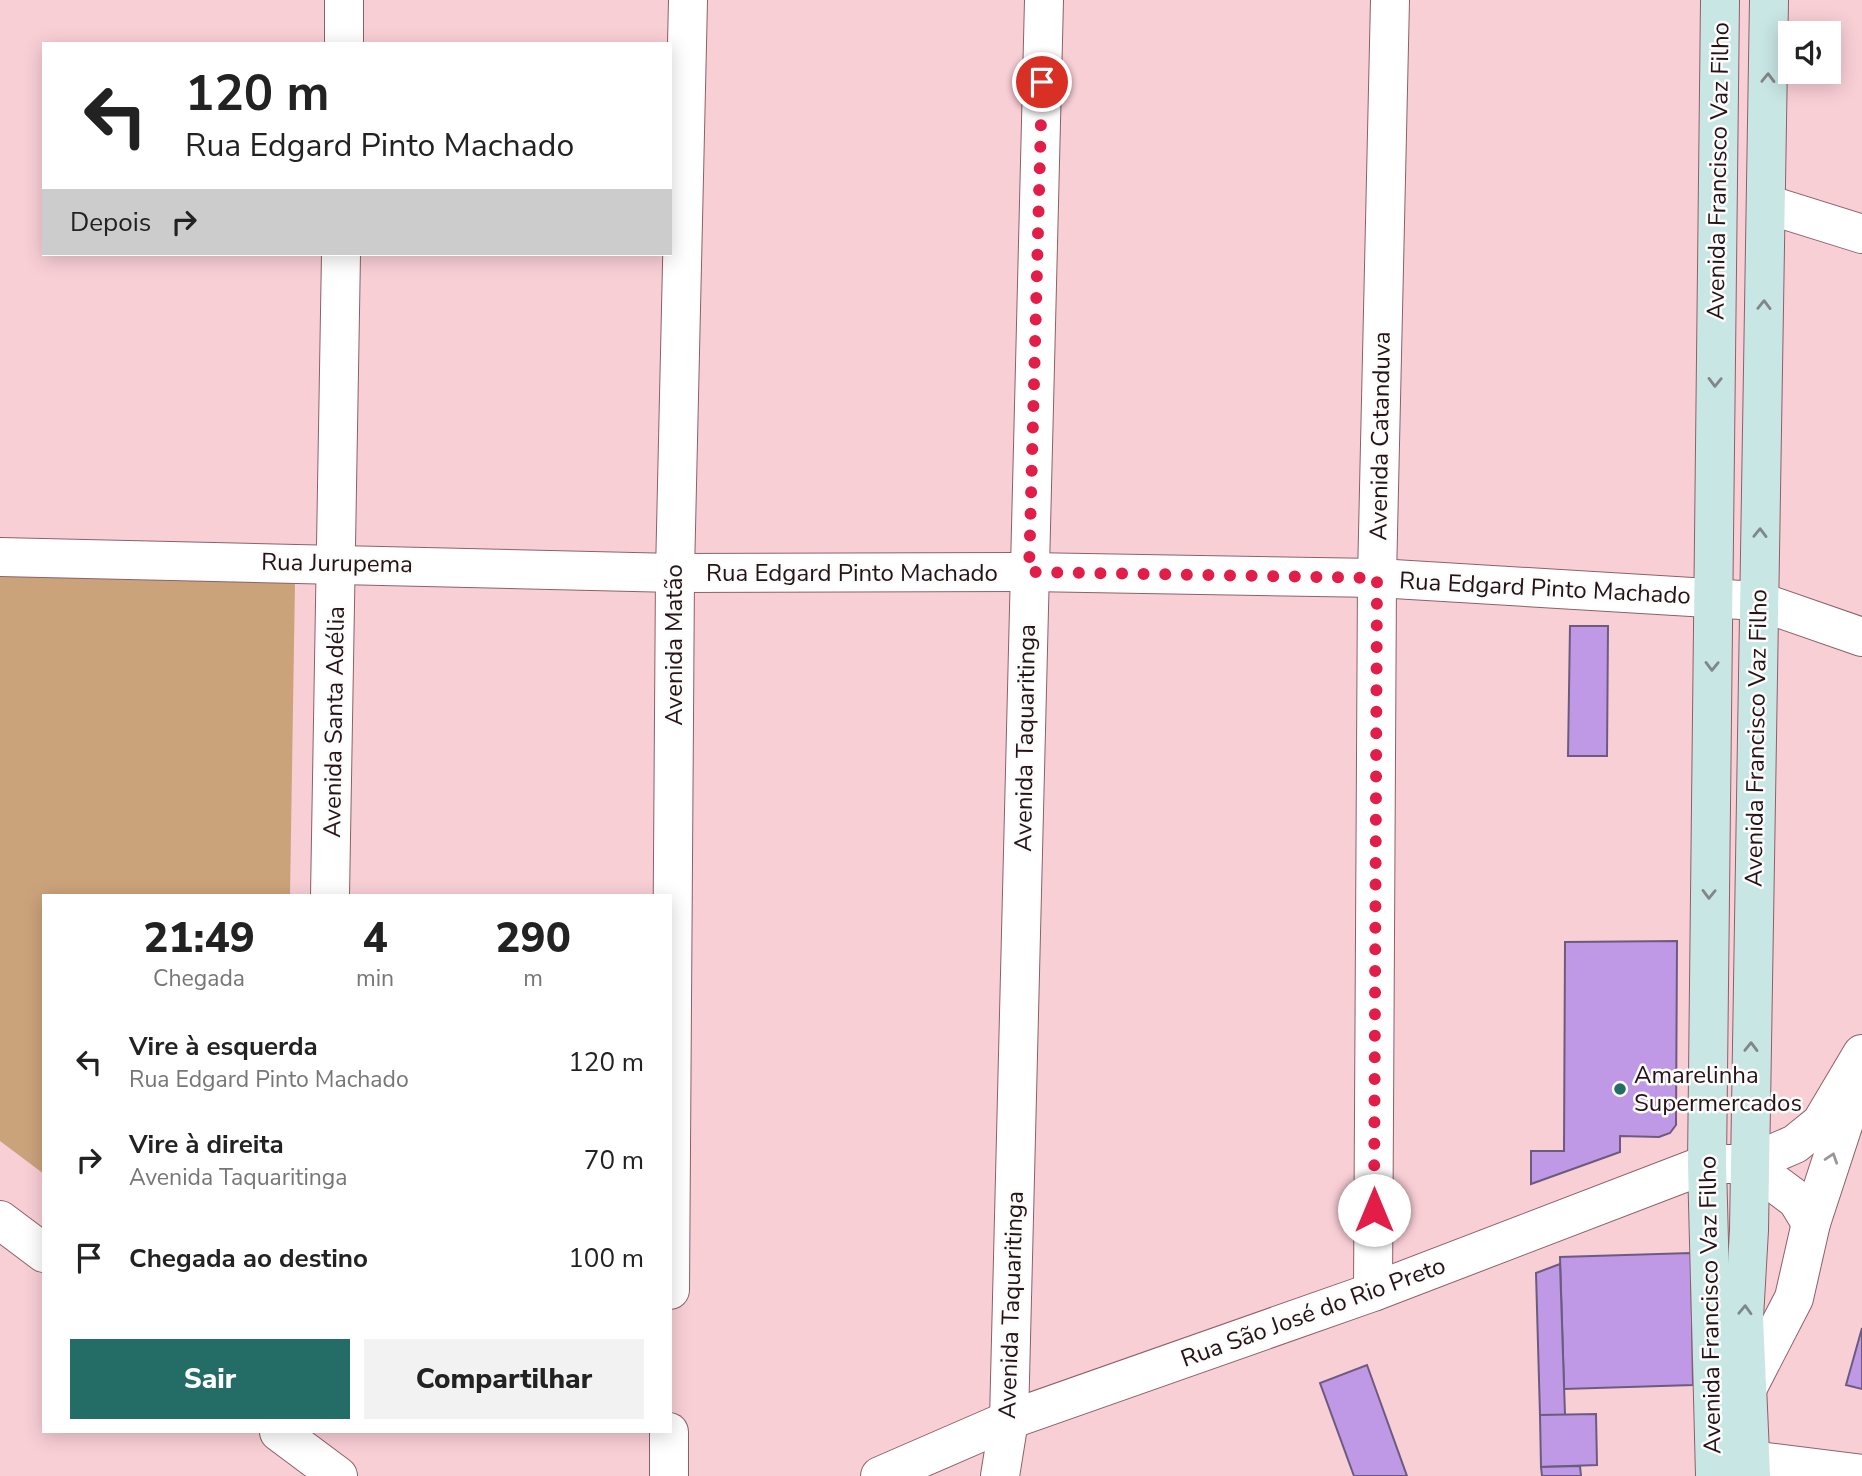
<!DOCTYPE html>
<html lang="pt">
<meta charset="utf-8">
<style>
body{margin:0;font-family:"Nunito Sans",sans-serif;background:#f2f2f2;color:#222;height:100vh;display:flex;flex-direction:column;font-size:26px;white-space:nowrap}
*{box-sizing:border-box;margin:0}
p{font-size:23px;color:#767676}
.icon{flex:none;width:38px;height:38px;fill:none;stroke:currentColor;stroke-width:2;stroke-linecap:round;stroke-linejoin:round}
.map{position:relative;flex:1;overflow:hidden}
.drawer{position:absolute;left:42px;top:894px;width:630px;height:539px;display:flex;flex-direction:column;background:#fff;border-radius:0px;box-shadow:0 4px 18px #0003}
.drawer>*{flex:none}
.guide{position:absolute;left:42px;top:42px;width:630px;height:214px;border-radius:0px;box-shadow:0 4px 18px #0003;background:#fff;color:#222;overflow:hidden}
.buttons{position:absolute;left:1778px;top:21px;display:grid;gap:14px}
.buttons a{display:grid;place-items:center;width:63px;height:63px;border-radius:0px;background:#fff;box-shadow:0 4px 18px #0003;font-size:35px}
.pin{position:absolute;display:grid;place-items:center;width:60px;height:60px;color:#fff;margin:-30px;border:4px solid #fff;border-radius:50%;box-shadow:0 2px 7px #0007}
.me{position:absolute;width:77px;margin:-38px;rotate:0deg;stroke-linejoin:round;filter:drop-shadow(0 0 5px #0008)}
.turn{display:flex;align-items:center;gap:24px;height:147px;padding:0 28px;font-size:32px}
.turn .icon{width:91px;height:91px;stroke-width:2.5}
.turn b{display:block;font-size:49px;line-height:60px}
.then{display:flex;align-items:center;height:66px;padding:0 28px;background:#0003;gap:14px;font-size:26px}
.eta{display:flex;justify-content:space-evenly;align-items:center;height:119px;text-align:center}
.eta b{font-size:42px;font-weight:800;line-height:49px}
.button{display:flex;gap:14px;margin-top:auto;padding:14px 28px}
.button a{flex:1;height:80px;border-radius:0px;background:#236d66;color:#fff;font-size:28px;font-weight:800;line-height:80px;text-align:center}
.button a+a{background:#f2f2f2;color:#222}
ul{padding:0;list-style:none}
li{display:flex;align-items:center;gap:21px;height:98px;padding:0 28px}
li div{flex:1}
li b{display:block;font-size:26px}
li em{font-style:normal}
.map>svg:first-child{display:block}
.green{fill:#cba37b}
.building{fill:#c099e6;stroke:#6c5b7e;stroke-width:2}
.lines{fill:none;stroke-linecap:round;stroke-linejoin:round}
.minor-casing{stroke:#8d6069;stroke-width:40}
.secondary-casing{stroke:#8d6069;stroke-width:40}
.minor{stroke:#fff;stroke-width:38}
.secondary{stroke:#c8e6e4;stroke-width:38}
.oneway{stroke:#7f8787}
.oneway2{stroke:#9d9596}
.route{stroke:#e11d48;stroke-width:12;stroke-dasharray:0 21.6}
.poi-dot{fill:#236d66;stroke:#fcfcfc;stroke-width:2.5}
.labels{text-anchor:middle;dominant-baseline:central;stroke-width:5;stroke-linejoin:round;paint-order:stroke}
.street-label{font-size:24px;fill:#251316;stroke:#fcfcfc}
.poi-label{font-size:24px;fill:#251316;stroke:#fcfcfc;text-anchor:start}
</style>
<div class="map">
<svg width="1862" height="1476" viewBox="0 0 1862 1476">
<rect width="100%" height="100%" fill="#f9cfd6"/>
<path class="green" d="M 0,576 L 295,583 L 290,896 L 44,896 L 44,1174 L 0,1141 Z"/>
<g class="building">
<path d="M 1570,626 L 1608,626 L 1607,756 L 1568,756 Z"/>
<path d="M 1677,941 L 1676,1125 L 1670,1133 L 1659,1137 L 1620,1136 L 1620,1152 L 1531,1184 L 1531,1151 L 1564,1151 L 1565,942 Z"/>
<path d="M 1691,1253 L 1693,1385 L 1564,1389 L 1560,1257 Z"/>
<path d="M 1560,1264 L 1565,1415 L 1540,1415 L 1536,1273 Z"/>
<path d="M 1862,1328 L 1862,1389 L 1846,1385 Z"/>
<path d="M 1367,1365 L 1407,1476 L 1354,1476 L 1320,1383 Z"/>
<path d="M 1596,1414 L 1597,1465 L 1541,1467 L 1540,1415 Z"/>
<path d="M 1580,1466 L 1581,1476 L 1542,1476 L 1541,1467 Z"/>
</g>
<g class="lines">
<defs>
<g id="minor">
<path d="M 344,44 L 344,0"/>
<path d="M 1766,204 L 1862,234"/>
<path d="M 0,557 L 675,573 L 1029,572 L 1377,578 L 1758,601 L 1862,637"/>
<path d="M 330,896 L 341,254"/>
<path d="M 1749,1164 L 1797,1200 L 1811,1223"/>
<path d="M 0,1220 L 44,1253"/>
<path d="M 670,1290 L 675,573 L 688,0"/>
<path d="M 1373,1292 L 1377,578 L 1390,0"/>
<path d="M 1746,1391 L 1794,1298 L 1811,1223 L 1853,1095"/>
<path d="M 279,1432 L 338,1476"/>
<path d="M 1750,1460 L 1862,1474"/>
<path d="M 669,1476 L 669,1432"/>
<path d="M 880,1476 L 1009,1420 L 1373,1292 L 1707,1164 L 1749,1164 L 1795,1144 L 1821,1123 L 1862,1054"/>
<path d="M 1000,1476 L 1009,1420 L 1044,0"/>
</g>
<g id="secondary">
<path d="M 1715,1476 L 1707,1164 L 1720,0"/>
<path d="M 1751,1476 L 1744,1318 L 1749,1230 L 1769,0"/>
</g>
</defs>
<use href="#minor" class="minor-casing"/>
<use href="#secondary" class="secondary-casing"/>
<use href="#minor" class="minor"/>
<use href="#secondary" class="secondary"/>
</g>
<defs><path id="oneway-chevron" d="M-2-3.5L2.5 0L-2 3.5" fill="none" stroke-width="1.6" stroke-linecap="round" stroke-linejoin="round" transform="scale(1.75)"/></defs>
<g class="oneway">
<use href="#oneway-chevron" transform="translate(1768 78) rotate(-89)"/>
<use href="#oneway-chevron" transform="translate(1764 305) rotate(-89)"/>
<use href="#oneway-chevron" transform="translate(1715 382) rotate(91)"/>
<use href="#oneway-chevron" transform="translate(1760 533) rotate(-89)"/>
<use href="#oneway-chevron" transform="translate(1712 666) rotate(91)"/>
<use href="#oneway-chevron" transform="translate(1709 894) rotate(91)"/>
<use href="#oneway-chevron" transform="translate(1751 1047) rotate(-89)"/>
<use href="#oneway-chevron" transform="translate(1745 1310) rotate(-88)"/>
</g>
<use class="oneway2" href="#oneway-chevron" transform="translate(1832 1158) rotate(-72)"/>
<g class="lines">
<path class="route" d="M 1042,82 L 1029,572 L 1377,578 L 1374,1210"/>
</g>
<circle class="poi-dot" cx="1620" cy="1089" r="7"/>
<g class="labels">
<g class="street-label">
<text transform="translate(1718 171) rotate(-89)">Avenida Francisco Vaz Filho</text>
<text transform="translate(1380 436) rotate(-89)">Avenida Catanduva</text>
<text transform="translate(337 563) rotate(1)">Rua Jurupema</text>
<text x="852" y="573">Rua Edgard Pinto Machado</text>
<text transform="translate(1545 588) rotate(3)">Rua Edgard Pinto Machado</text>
<text transform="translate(674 645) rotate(-90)">Avenida Matão</text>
<text transform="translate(334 722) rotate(-89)">Avenida Santa Adélia</text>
<text transform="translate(1025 738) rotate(-89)">Avenida Taquaritinga</text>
<text transform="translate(1756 738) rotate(-89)">Avenida Francisco Vaz Filho</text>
<text transform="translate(1011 1305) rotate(-88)">Avenida Taquaritinga</text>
<text transform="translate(1710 1305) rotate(-91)">Avenida Francisco Vaz Filho</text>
<text transform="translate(1313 1312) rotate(-20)">Rua São José do Rio Preto</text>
</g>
<g class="poi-label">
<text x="1634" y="1075">Amarelinha<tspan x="1634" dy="28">Supermercados</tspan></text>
</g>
</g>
</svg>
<div class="buttons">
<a><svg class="icon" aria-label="sound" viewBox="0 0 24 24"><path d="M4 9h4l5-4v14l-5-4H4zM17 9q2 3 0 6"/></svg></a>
</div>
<div class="pin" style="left:1042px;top:82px;background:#d93025"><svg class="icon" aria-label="arrive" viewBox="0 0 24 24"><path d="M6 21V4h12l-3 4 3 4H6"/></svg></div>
<svg class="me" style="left:1374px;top:1210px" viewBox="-20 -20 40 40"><circle r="19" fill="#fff"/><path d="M0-13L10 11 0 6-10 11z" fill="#e11d48"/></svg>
<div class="guide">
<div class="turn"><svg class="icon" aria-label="left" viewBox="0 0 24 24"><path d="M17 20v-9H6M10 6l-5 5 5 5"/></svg><div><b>120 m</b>Rua Edgard Pinto Machado</div></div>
<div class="then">Depois<svg class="icon" aria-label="right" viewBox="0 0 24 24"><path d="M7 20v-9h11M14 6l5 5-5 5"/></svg></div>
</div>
<section class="drawer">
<div class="eta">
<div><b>21:49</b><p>Chegada</p></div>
<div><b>4</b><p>min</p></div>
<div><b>290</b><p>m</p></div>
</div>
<ul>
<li><svg class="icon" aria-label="left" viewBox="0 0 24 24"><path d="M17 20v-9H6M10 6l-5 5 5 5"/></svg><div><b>Vire à esquerda</b><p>Rua Edgard Pinto Machado</p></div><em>120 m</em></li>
<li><svg class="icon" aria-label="right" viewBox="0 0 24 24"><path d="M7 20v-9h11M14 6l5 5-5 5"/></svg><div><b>Vire à direita</b><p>Avenida Taquaritinga</p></div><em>70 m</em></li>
<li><svg class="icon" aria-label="arrive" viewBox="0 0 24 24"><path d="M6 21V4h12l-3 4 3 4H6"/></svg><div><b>Chegada ao destino</b></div><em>100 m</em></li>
</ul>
<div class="button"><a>Sair</a><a>Compartilhar</a></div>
</section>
</div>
